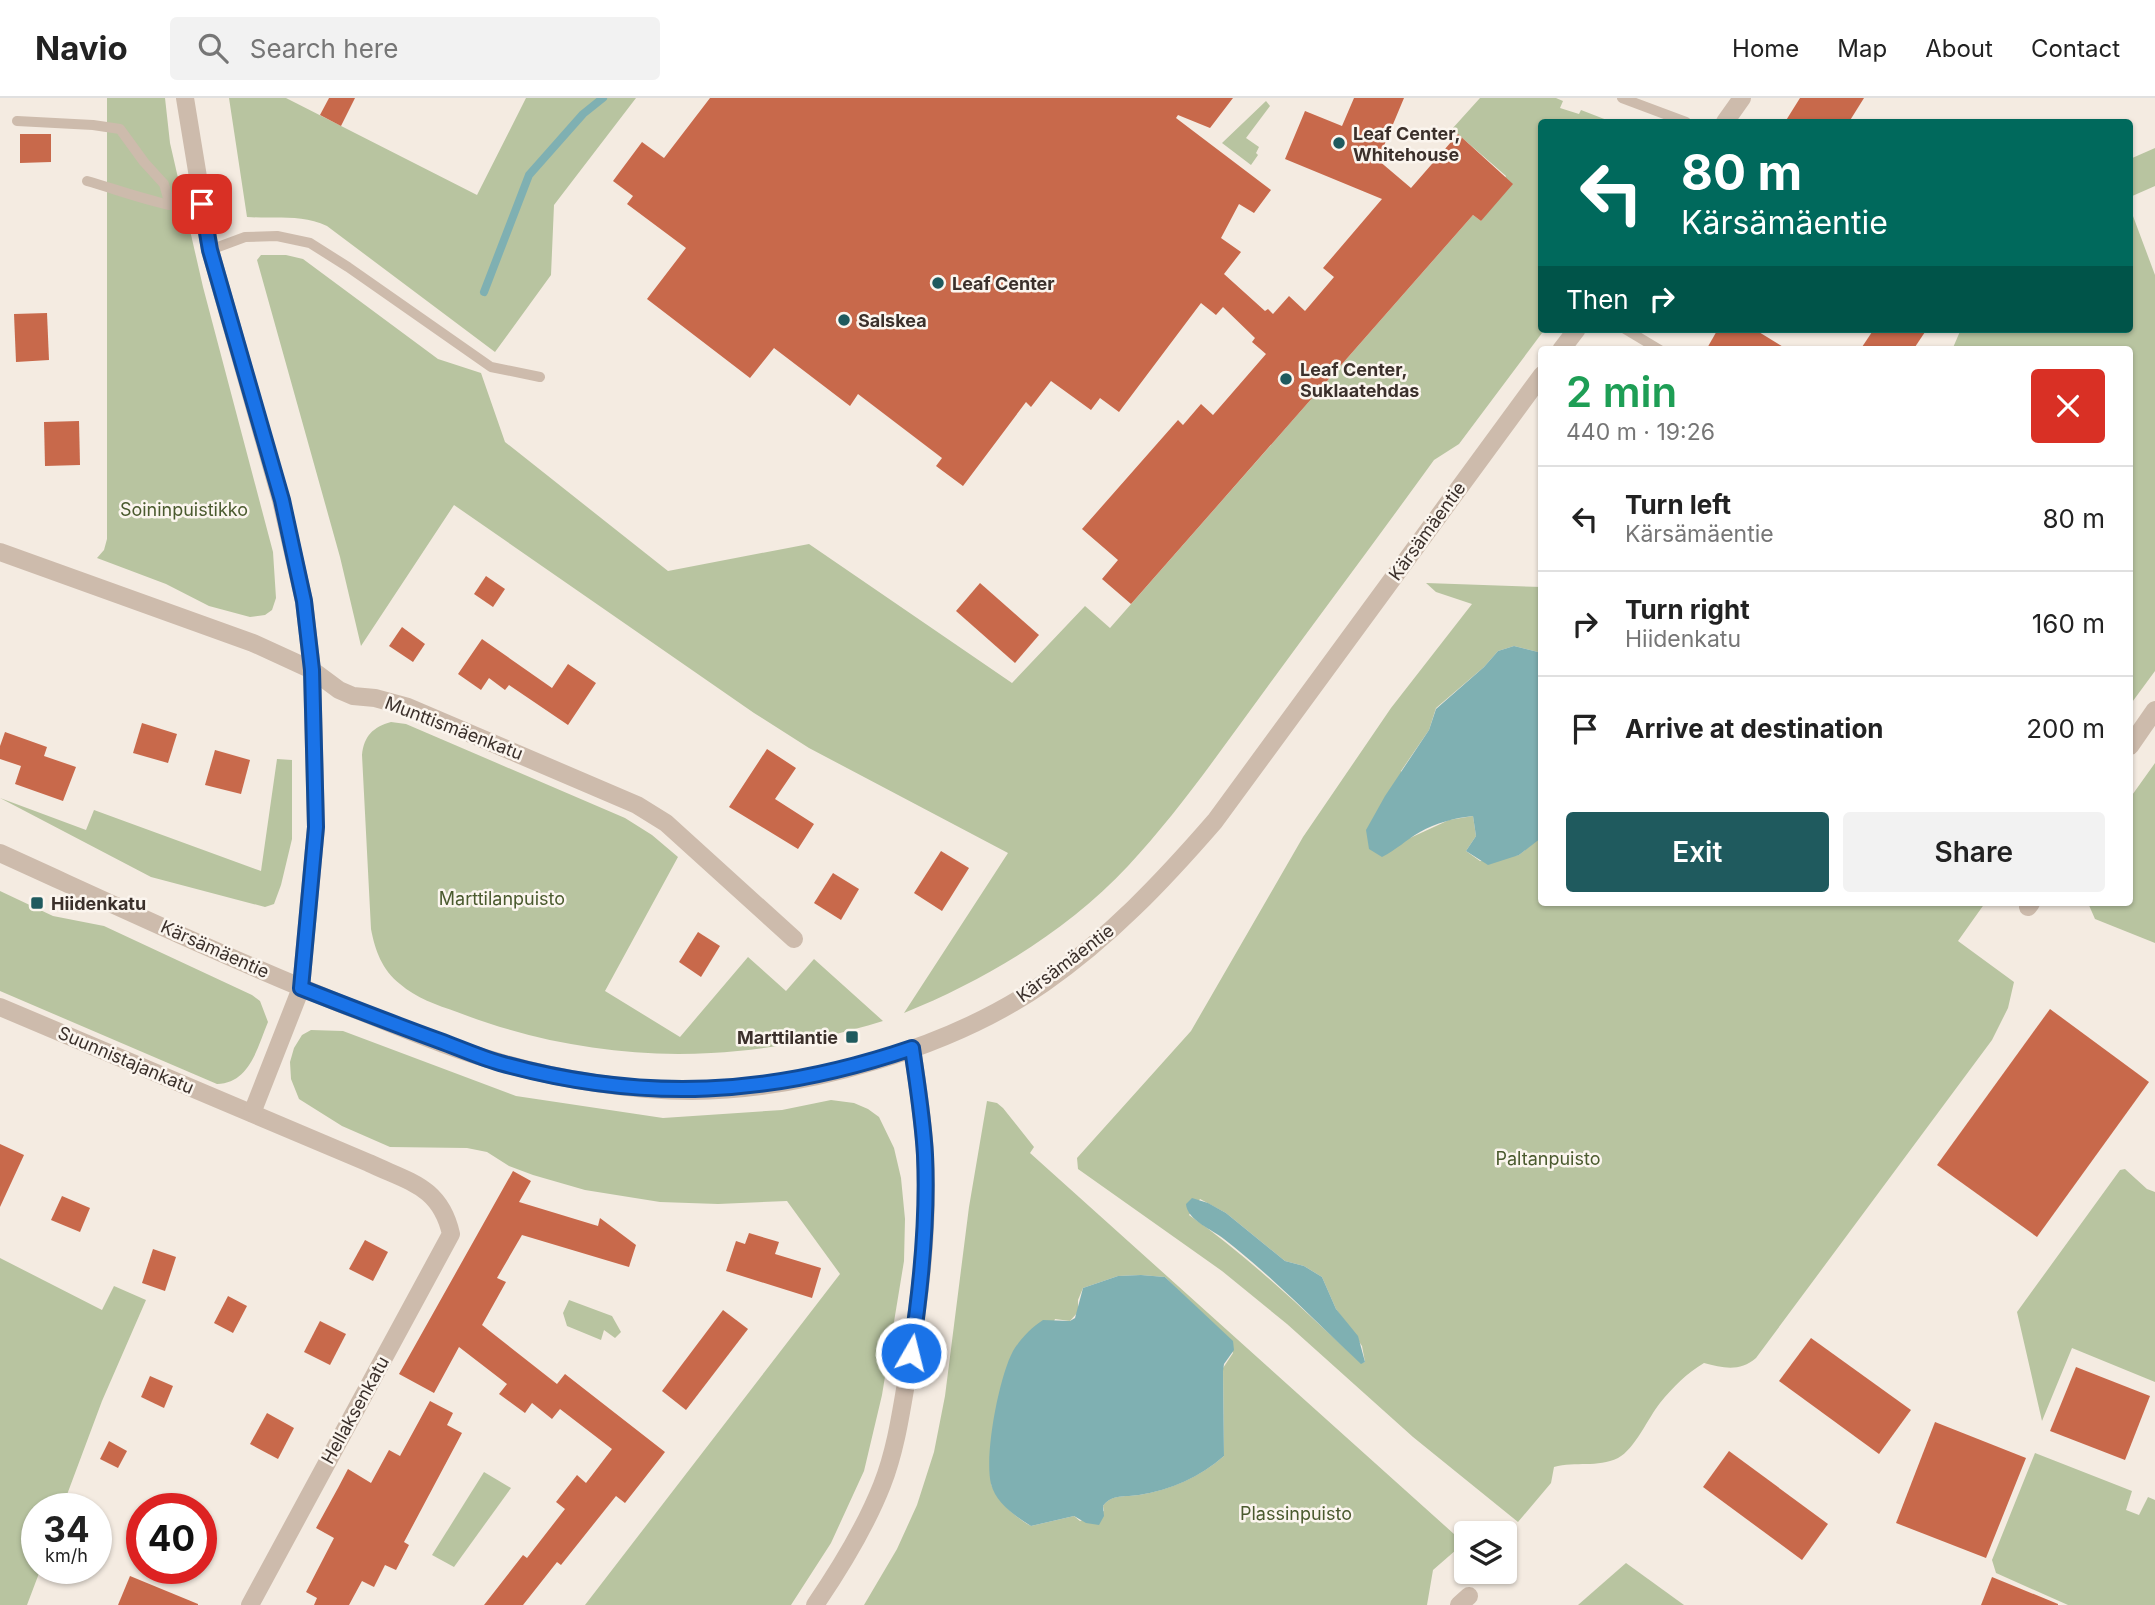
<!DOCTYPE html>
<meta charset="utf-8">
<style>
body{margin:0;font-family:Inter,sans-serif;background:#f2f2f2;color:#222;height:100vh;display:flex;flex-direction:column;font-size:26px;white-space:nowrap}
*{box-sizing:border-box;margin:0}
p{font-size:23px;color:#767676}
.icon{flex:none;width:38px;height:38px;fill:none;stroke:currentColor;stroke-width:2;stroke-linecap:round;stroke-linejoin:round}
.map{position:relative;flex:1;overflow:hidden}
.drawer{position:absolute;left:1538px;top:248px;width:595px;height:560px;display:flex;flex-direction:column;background:#fff;border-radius:7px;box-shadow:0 2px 5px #0004}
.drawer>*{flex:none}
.hud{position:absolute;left:1538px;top:21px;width:595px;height:214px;border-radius:7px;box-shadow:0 2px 5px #0004;background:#00695c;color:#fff;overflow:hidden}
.buttons{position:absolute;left:1454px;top:1423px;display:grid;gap:14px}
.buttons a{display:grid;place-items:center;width:63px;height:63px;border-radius:7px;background:#fff;box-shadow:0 2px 5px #0004;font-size:35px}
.speed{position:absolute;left:21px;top:1395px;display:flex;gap:14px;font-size:35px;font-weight:700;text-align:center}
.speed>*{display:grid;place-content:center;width:91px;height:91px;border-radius:50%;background:#fff;box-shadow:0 2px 5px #0004;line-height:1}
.speed small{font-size:18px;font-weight:400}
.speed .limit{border:10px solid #d22;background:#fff;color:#111}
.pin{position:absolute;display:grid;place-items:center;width:60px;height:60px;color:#fff;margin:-30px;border-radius:14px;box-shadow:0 4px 10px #0006}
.me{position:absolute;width:77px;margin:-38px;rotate:8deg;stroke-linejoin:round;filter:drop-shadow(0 0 5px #0008)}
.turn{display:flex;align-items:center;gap:24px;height:147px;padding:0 28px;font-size:32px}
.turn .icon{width:91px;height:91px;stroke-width:2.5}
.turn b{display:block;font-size:49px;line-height:60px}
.then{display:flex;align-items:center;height:66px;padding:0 28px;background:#0003;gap:14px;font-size:26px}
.round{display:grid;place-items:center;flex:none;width:74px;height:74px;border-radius:7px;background:#f2f2f2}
.headline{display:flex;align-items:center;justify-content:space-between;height:119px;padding:0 28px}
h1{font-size:42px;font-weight:600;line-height:52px;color:#1e9e55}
.primary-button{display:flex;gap:14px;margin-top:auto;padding:14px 28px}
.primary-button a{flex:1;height:80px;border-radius:7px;background:#1f5a5e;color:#fff;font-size:28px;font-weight:600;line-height:80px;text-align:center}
.primary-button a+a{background:#f2f2f2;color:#222}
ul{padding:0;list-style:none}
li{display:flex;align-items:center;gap:21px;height:105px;padding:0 28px;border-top:2px solid #e0e0e0}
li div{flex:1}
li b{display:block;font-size:26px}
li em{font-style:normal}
header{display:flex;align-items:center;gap:42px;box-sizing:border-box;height:98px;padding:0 35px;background:#fff;border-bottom:2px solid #e0e0e0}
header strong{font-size:33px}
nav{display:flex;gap:38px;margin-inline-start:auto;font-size:24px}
.search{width:490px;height:63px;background:#f2f2f2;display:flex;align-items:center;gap:18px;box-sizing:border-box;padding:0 24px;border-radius:7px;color:#767676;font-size:26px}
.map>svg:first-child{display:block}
.green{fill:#b8c4a0;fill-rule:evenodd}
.water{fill:#7fb0b2}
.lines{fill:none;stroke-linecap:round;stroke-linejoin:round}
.stream{stroke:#7fb0b2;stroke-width:8}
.building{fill:#c8694b}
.service{stroke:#cdbbac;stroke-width:10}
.minor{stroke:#cdbbac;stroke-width:18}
.tertiary{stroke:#cdbbac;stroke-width:18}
.route-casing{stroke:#114b97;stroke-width:18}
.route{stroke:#1a73e8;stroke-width:12}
.poi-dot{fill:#1f5a5e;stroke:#fbf5ee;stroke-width:2.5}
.labels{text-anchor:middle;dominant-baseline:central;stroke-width:5;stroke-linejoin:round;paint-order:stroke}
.poi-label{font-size:18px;font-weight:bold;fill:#3b302b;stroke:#fbf5ee;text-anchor:start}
.park-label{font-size:18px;fill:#4a5a2e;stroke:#fbf5ee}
.street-label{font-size:18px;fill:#3b302b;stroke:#fbf5ee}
</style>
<header>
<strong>Navio</strong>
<div class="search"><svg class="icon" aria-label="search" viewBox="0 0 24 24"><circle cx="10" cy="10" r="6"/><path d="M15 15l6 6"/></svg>Search here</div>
<nav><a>Home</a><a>Map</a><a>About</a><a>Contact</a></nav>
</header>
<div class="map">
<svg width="2155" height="1507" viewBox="0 0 2155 1507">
<rect width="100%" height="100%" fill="#f4ebe1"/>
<g class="green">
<path d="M 107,0 L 165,0 L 170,45 L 203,189 L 273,454 L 276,500 L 272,512 L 265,517 L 250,519 L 209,508 L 166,486 L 97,460 L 104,452 L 107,441 Z"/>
<path d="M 229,0 L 286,0 L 477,97 L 526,0 L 636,0 L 554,107 L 551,177 L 495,254 L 327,128 C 301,116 276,121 247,119 Z"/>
<path d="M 1480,0 L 1556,0 L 1563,3 L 1560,10 L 1579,16 L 1581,12 L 1612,24 L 1542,24 L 1542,231 L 1545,231 L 1459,346 L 1434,362 C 1379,438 1323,513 1268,588 C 1223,649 1180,712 1128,768 C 1066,834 987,881 904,915 L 1008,755 L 809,650 L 754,615 L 454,407 L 361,548 L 340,459 L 257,162 L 261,157 L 286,157 L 303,161 L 438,261 L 481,275 L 505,344 L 668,473 L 809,446 L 1012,585 L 1085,508 L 1110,530 L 1473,117 L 1481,123 L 1506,78 L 1452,31 Z"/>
<path d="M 1266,3 L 1270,8 L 1246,40 L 1259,49 L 1256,55 L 1258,57 L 1251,67 L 1222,45 Z"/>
<path d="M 2155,50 L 2155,88 L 2130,99 L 2130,61 Z"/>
<path d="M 2130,110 L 2155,177 L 2155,573 L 2130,607 L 2130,252 L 1952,252 L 1961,231 L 2130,231 Z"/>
<path d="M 1426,485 L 1542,489 L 1542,555 L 1514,548 L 1498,553 L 1484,569 L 1436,610 L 1429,632 L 1401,673 L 1410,740 L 1449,722 L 1473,718 L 1476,738 L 1466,753 L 1480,763 L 1519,757 L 1542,738 L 1542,805 L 1985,805 L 1958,843 L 2014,884 L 2008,910 L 1992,942 L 1756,1260 C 1740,1274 1723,1270 1704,1265 C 1687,1275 1673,1289 1660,1305 C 1648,1320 1635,1351 1618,1360 C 1597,1370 1576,1363 1554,1369 L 1551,1385 L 1518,1424 L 1413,1339 L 1287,1226 L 1222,1173 L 1078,1071 L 1077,1060 L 1191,933 L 1303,739 L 1391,610 L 1472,506 L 1436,494 ZM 1200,1101 L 1226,1115 L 1285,1163 L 1304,1168 L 1322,1179 L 1336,1211 L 1362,1248 L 1365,1264 L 1361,1265 C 1305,1214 1252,1161 1189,1117 Z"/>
<path d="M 391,624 L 406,626 L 625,720 L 652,737 L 678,759 L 605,893 L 680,939 L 748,859 L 786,893 L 814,861 L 883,923 C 827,940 770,952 711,955 C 625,960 537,945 457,914 C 437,907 416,900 400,886 C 382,872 375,852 371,831 L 362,657 C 364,638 373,629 391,624 Z"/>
<path d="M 277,661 L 292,662 L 292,741 L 281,787 L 274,806 L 265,809 L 151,779 L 0,700 L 86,732 L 94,712 L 261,773 Z"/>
<path d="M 2155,665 L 2155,845 L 2095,821 L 2088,805 L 2130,805 L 2130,700 Z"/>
<path d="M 0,793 L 53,818 L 104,828 L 252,897 L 260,903 L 268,924 C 257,950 250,985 217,986 L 0,893 Z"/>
<path d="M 311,932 L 343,933 L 516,998 L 663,1020 L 782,1012 L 831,1002 L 854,1005 L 868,1011 L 879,1019 L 894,1050 L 901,1080 L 905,1121 L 904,1163 L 882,1297 L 864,1373 L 831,1445 L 791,1507 L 585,1507 L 840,1176 L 787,1103 L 718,1106 L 660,1104 L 585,1092 L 533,1077 L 509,1068 L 487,1054 L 467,1050 L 390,1049 L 342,1028 L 299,1001 L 291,981 L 290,964 L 294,950 L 302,937 Z"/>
<path d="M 987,1003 L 997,1005 L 1003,1010 L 1034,1049 L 1030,1055 L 1464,1445 L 1433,1472 L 1427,1507 L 864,1507 L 897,1451 L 917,1407 L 934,1354 L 945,1298 L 969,1109 ZM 1141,1177 L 1165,1179 L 1226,1238 L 1233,1255 L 1223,1270 L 1224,1358 C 1200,1379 1170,1392 1139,1397 C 1125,1399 1111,1396 1103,1408 L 1104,1413 L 1080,1423 L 1074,1418 L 1031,1428 C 1012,1417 1000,1405 991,1386 L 1055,1221 L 1070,1223 L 1078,1214 L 1078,1202 L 1083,1190 L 1118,1178 Z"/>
<path d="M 2125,1071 L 2147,1091 L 2155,1094 L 2155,1284 L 2072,1250 L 2042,1323 L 2017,1214 L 2120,1072 Z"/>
<path d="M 0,1160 L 102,1212 L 114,1188 L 146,1202 L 102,1303 L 62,1410 L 37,1410 L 37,1470 L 41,1470 L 27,1507 L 0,1507 Z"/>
<path d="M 569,1202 L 612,1218 L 621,1234 L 615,1240 L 604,1232 L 601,1242 L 567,1228 L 563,1215 Z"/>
<path d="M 2035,1355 L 2132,1393 L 2126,1412 L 2139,1417 L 2148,1399 L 2155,1402 L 2155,1507 L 2068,1507 L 1996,1475 L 1992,1462 Z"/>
<path d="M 484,1374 L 511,1390 L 454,1469 L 432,1457 Z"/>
<path d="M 1626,1465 L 1684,1507 L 1578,1507 Z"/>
</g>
<g class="water">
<path d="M 1514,548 L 1542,555 L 1541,740 L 1519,757 L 1488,767 L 1466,753 L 1476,738 L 1473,718 C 1454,720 1436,725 1420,734 C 1406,742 1396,752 1382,759 L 1369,751 L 1366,732 L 1385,698 L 1429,632 L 1436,611 L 1484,569 L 1498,553 Z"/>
<path d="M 1192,1100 L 1208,1105 L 1226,1115 L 1285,1163 L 1304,1168 L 1322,1179 L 1336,1211 L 1358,1238 L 1365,1264 L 1361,1266 C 1316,1224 1273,1179 1224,1141 C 1213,1132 1187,1122 1186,1106 Z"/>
<path d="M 1141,1177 L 1165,1179 L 1233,1243 L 1234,1252 L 1224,1266 L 1223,1273 L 1224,1358 C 1200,1379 1171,1392 1139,1397 C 1126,1399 1111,1396 1103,1408 L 1104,1418 L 1099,1427 L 1086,1425 L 1074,1418 L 1031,1428 C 1015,1418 996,1405 991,1386 C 984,1357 999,1279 1013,1253 C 1021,1240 1031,1230 1043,1222 L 1070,1223 L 1075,1220 L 1083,1190 L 1118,1178 Z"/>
</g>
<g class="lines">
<path class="stream" d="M 484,194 L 529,77 L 583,16 L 603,0"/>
</g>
<g class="building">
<path d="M 329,0 L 355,0 L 341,28 L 320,17 Z"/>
<path d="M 710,0 L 1233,0 L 1210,30 L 1178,17 L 1176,20 L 1271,92 L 1254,115 L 1239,106 L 1221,140 L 1241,154 L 1224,176 L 1265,213 L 1268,211 L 1273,216 L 1289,198 L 1305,213 L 1334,179 L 1323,170 L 1382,101 L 1285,61 L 1305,13 L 1342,28 L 1354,0 L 1404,0 L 1378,62 L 1411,90 L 1458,36 L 1513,86 L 1481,123 L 1473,117 L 1131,506 L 1102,481 L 1118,462 L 1082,431 L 1178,322 L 1183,327 L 1201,306 L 1213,317 L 1266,256 L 1252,244 L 1255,240 L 1223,209 L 1216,217 L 1201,205 L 1119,314 L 1100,300 L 1091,312 L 1051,283 L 1031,309 L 1026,304 L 963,388 L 936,368 L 942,360 L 858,296 L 850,308 L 774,250 L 750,280 L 647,201 L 686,150 L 627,106 L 633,98 L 613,83 L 642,44 L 664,60 Z"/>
<path d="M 1800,0 L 1864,0 L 1849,24 L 1785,24 Z"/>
<path d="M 20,36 L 51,36 L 51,64 L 20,65 Z"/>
<path d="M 47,215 L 49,262 L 16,264 L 14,216 Z"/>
<path d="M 1718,231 L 1754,231 L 1788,252 L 1706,252 Z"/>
<path d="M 1874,231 L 1927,231 L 1913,252 L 1860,252 Z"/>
<path d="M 79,323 L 80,367 L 45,368 L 44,324 Z"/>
<path d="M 486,478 L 505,491 L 493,509 L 474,496 Z"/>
<path d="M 980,485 L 1039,537 L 1015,565 L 956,513 Z"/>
<path d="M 402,529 L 425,546 L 413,564 L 389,548 Z"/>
<path d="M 482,541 L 552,590 L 568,566 L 596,585 L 568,627 L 509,587 L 505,592 L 489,580 L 481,592 L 458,576 Z"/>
<path d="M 142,625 L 177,636 L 168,665 L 133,655 Z"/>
<path d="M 5,634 L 47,649 L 44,658 L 76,669 L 63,703 L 15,686 L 21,668 L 0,661 L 0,648 Z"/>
<path d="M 767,651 L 796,670 L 775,701 L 814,726 L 798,751 L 729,709 Z"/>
<path d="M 215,652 L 250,662 L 241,696 L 205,687 Z"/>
<path d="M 941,753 L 969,770 L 942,813 L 914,795 Z"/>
<path d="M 833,775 L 859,791 L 841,822 L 814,805 Z"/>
<path d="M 698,834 L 720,848 L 701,879 L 679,864 Z"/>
<path d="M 2050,911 L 2149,984 L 2037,1139 L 1937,1067 Z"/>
<path d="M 0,1046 L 24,1057 L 0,1109 Z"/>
<path d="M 513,1073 L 531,1083 L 519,1104 L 598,1128 L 600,1120 L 636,1147 L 629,1169 L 522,1137 L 497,1180 L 506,1184 L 482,1227 L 557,1286 L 565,1276 L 665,1354 L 625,1405 L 616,1398 L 561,1467 L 557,1464 L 523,1507 L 484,1507 L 523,1457 L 527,1460 L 565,1411 L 556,1404 L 577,1377 L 586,1385 L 612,1351 L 560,1311 L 552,1321 L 532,1305 L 525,1315 L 499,1296 L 507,1286 L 459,1249 L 434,1295 L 399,1276 Z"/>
<path d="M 62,1098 L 90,1110 L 80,1134 L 51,1122 Z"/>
<path d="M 749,1135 L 779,1144 L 775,1156 L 821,1170 L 812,1200 L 726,1173 L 736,1143 L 745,1146 Z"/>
<path d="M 365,1142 L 388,1154 L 373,1183 L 349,1171 Z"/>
<path d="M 153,1151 L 176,1159 L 165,1193 L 142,1185 Z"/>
<path d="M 228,1198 L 247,1208 L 233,1235 L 214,1225 Z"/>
<path d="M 723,1212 L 748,1231 L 686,1312 L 662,1293 Z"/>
<path d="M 320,1223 L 346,1236 L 330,1267 L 304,1254 Z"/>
<path d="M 1811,1240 L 1911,1312 L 1879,1356 L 1779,1283 Z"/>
<path d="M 2076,1269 L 2150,1298 L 2125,1362 L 2050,1333 Z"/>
<path d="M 150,1278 L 173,1288 L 164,1310 L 141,1299 Z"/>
<path d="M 430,1303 L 453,1315 L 447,1327 L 462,1335 L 404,1444 L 409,1447 L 396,1472 L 385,1467 L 374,1489 L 362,1483 L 349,1507 L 314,1507 L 317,1500 L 306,1494 L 334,1440 L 316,1430 L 338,1390 L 348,1371 L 371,1385 L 389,1352 L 400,1358 Z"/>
<path d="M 267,1315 L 294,1330 L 278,1361 L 250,1346 Z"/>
<path d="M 1935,1324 L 2026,1360 L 1986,1460 L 1896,1425 Z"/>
<path d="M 109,1343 L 127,1353 L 118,1370 L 100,1361 Z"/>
<path d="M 1729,1353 L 1828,1426 L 1802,1462 L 1703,1389 Z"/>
<path d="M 130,1478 L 198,1506 L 198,1507 L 118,1507 Z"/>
<path d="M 1992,1479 L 2058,1506 L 2058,1507 L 1981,1507 Z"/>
</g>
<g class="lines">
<g class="service">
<path d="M 1622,0 L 1686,24"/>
<path d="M 17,23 L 93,27 L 120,31 L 144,64 L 164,86 L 170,107 L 202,106"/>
<path d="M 87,83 C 115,91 142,101 170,107"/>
<path d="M 210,152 L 245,139 L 277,138 L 310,145 L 348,169 L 491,269 L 540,279"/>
<path d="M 1625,231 L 1660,252"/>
</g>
<g class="minor">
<path d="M 0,454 L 253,545 L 312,572 L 339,592 L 353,598 L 375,600 L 408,609 L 637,707 L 666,725 L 794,841"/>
<path d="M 2130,648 L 2155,612"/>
<path d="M 2028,809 L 2031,805"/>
<path d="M 0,909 L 369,1065 C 409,1084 440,1088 451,1136 L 250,1507"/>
<path d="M 252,1015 L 301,890"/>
<path d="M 1459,1507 L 1469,1498"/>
</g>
<g class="tertiary">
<path d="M 185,0 L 210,152 L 281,402 L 304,503 L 312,572 L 316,729 L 301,890"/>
<path d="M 1725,24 L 1742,0"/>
<path d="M 1561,252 L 1577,231"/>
<path d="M 0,755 C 119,809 238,865 359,913 C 405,931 451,951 499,964 C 556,981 633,993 692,993 C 805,992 951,950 1044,885 C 1109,840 1163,783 1215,723 L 1542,277"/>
<path d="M 815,1507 C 841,1469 865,1430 882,1387 C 897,1349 902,1307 909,1268 C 920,1198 929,1127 925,1056 C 923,1020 917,985 912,950"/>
</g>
</g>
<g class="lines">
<defs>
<path id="route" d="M 202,106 L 210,152 L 282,402 L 304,503 L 312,572 L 316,729 L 301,890 C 347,908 393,926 440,943 C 459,950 479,959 500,965 C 644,1005 771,998 912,950 C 917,985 923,1021 925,1057 C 928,1123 921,1190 911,1255"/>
</defs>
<use href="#route" class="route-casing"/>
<use href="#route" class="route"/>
</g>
<g class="poi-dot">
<circle cx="1339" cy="45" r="7"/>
<circle cx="938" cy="185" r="7"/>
<circle cx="844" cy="222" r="7"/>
<circle cx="1286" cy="281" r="7"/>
<rect x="30" y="798" width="14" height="14" rx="3.5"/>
<rect x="845" y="932" width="14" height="14" rx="3.5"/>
</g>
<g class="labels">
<g class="poi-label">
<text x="1353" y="35">Leaf Center,<tspan x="1353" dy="21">Whitehouse</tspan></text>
<text x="952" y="185">Leaf Center</text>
<text x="858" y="222">Salskea</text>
<text x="1300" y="271">Leaf Center,<tspan x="1300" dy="21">Suklaatehdas</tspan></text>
<text x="51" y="805">Hiidenkatu</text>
<text x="838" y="939" text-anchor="end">Marttilantie</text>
</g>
<g class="park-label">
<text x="184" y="411">Soininpuistikko</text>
<text x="502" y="800">Marttilanpuisto</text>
<text x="1548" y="1060">Paltanpuisto</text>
<text x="1296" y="1415">Plassinpuisto</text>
</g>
<g class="street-label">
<text transform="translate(1427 433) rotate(-54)">Kärsämäentie</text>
<text transform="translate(454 630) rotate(21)">Munttismäenkatu</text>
<text transform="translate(215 851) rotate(24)">Kärsämäentie</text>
<text transform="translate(1065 865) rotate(-37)">Kärsämäentie</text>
<text transform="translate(126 962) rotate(23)">Suunnistajankatu</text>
<text transform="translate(355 1312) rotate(-61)">Hellaksenkatu</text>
</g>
</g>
</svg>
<div class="buttons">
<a><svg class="icon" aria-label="layers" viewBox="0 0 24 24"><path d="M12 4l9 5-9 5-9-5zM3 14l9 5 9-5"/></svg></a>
</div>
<div class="speed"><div>34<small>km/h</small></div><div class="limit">40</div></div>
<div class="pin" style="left:202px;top:106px;background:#d93025"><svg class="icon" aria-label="arrive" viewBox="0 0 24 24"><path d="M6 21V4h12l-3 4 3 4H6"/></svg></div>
<svg class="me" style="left:911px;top:1255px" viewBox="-20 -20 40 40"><circle r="17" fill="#1a73e8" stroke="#fff" stroke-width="3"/><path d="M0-11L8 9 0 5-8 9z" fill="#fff"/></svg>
<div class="hud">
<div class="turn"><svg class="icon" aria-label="left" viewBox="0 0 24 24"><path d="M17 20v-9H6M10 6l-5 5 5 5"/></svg><div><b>80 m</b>Kärsämäentie</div></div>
<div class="then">Then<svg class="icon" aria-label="right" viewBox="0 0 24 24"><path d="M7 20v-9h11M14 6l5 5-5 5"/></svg></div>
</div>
<section class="drawer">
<div class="headline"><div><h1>2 min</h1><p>440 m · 19:26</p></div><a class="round" style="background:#d93025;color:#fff"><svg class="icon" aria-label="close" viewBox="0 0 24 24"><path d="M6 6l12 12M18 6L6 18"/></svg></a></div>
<ul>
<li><svg class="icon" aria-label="left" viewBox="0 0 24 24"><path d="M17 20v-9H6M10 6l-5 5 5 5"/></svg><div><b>Turn left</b><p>Kärsämäentie</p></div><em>80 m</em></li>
<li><svg class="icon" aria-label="right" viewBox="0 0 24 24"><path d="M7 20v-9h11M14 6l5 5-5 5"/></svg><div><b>Turn right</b><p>Hiidenkatu</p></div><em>160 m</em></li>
<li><svg class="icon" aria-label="arrive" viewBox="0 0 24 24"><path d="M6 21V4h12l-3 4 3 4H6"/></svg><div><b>Arrive at destination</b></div><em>200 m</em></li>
</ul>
<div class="primary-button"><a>Exit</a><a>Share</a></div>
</section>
</div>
